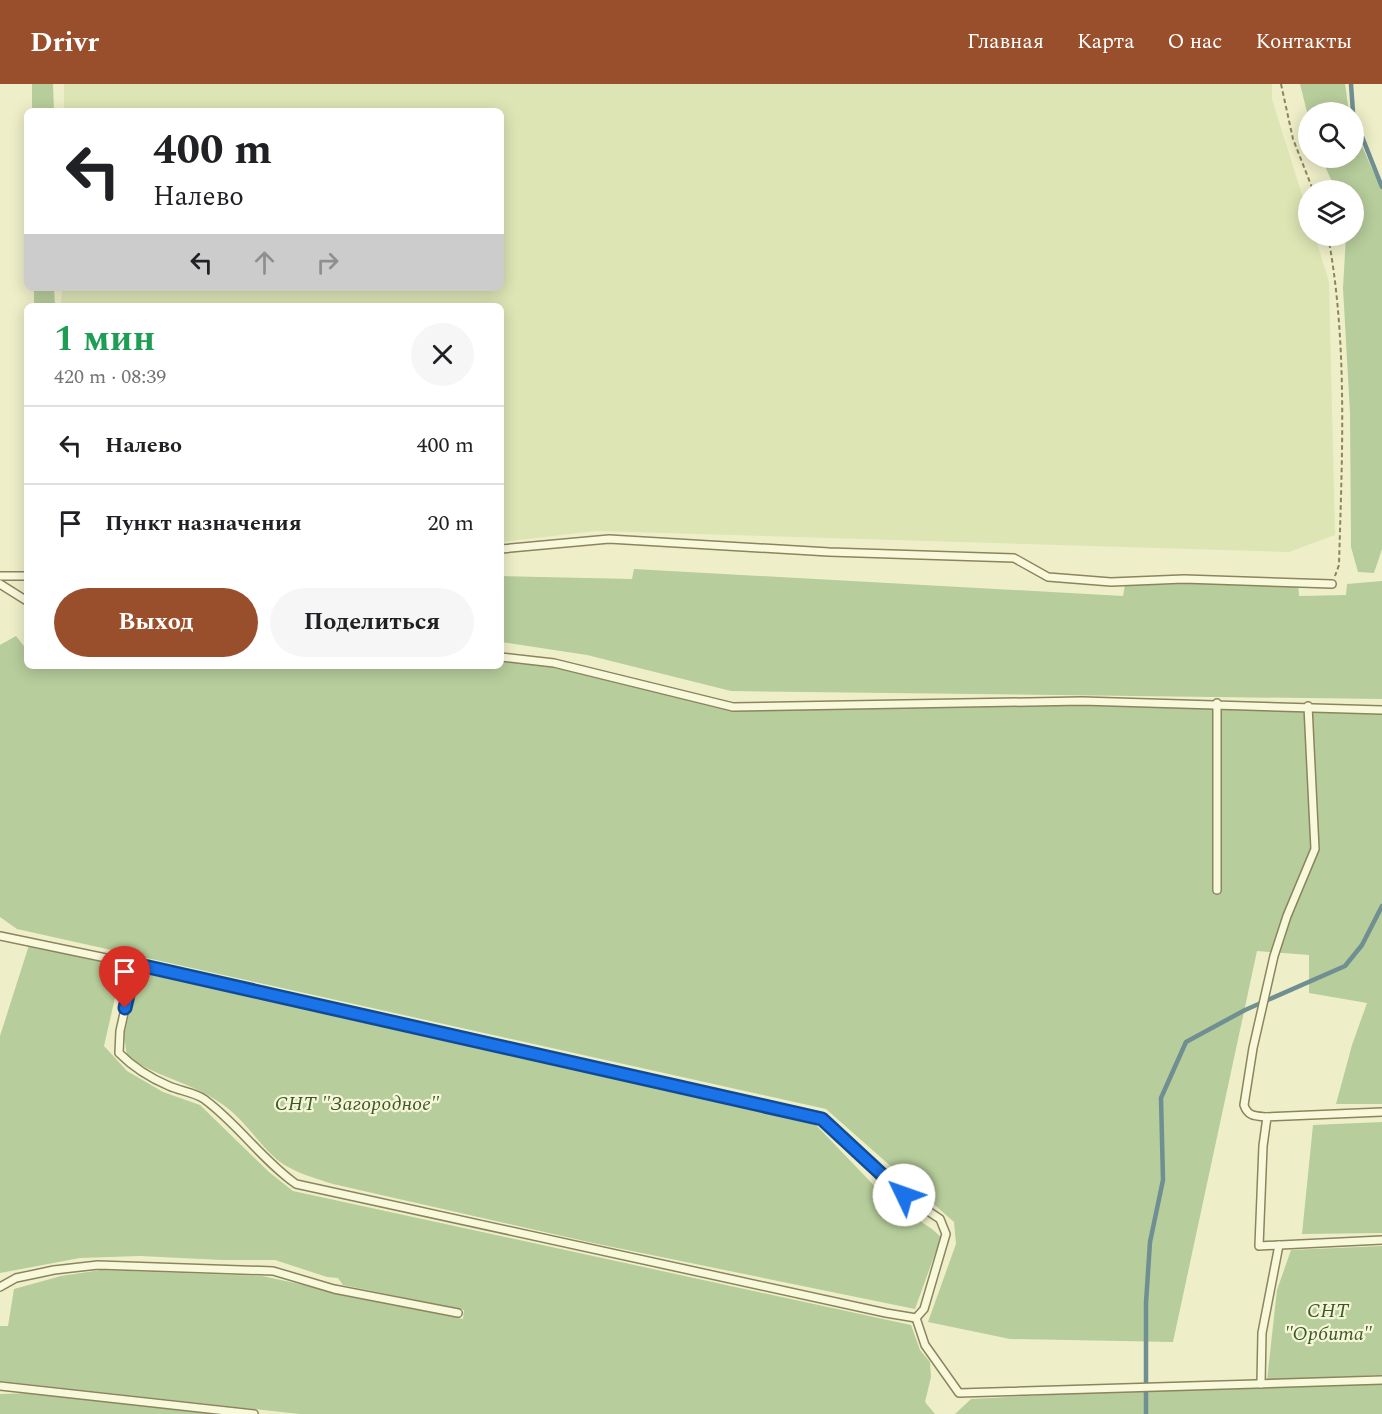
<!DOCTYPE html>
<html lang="ru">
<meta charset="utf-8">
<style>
body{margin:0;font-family:Spectral,serif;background:#f6f6f6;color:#202124;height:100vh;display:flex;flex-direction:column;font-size:22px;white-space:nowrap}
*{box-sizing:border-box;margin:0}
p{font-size:20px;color:#757577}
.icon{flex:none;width:33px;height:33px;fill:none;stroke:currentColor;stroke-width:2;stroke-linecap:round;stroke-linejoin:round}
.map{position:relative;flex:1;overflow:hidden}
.side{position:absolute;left:24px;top:219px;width:480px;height:366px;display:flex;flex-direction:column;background:#fff;border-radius:9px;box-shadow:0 3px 15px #0003}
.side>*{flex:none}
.guide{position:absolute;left:24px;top:24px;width:480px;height:183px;border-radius:9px;box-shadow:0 3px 15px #0003;background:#fff;color:#202124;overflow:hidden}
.tools{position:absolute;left:1298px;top:18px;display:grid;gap:12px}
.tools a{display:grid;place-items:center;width:66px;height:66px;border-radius:50%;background:#fff;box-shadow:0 3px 15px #0003;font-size:30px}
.pin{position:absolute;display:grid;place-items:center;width:51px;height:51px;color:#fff;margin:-62px -26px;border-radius:50% 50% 50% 0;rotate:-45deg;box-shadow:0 0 6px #0007}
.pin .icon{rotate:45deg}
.me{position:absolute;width:66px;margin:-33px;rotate:312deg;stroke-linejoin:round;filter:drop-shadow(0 0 4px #0008)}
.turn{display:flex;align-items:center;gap:21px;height:126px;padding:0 30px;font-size:27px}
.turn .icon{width:78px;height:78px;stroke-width:2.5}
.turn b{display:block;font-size:42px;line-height:51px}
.lanes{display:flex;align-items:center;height:57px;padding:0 30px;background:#0003;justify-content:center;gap:30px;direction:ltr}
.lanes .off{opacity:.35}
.round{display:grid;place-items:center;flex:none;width:63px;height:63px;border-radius:32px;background:#f6f6f6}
.headline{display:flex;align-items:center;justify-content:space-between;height:102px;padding:0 30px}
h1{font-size:36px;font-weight:700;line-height:45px;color:#1e9e55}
.cta{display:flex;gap:12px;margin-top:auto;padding:12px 30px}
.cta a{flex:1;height:69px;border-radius:36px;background:#9a4f2c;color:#fff;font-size:24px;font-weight:700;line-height:69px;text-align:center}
.cta a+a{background:#f6f6f6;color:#202124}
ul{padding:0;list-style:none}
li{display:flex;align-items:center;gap:18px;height:78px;padding:0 30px;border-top:2px solid #e0e0e0}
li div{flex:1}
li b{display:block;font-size:22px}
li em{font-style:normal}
header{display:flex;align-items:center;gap:36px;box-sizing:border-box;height:84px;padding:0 30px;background:#9a4f2c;color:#fff}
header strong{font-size:28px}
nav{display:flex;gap:33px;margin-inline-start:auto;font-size:21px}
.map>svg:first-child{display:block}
.farmland{fill:#dde5b5}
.green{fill:#b7cd9b}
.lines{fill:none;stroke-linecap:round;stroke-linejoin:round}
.stream{stroke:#6f8f92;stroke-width:4.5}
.lane-casing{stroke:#8b845d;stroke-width:10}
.path{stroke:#8b845d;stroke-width:2;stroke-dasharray:4.5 3;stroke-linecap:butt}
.lane{stroke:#f8f9db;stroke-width:7}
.route-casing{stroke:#114b97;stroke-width:15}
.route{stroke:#1a73e8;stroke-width:10}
.labels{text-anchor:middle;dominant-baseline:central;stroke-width:4.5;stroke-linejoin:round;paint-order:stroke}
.park-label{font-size:20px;font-style:italic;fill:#3c5827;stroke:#f5f6d8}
</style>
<header>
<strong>Drivr</strong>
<nav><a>Главная</a><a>Карта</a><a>О нас</a><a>Контакты</a></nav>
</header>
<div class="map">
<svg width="1382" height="1330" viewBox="0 0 1382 1330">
<rect width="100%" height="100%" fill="#eeefc8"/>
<path class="farmland" d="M 64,0 L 1272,0 L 1272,15 L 1308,130 L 1308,152 L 1315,152 L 1329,198 L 1335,451 L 1289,468 L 596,447 L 501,458 L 501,222 L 61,222 L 62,204 L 501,204 L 501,27 L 64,27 Z"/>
<g class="green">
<path d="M 32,0 L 53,0 L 54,27 L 32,27 Z"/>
<path d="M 1300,0 L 1345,0 L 1349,28 L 1308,28 L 1308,32 Z"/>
<path d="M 1353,42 L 1374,89 L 1382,99 L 1382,465 L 1374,489 L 1358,488 L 1351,463 L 1350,329 L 1343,204 L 1346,152 L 1353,152 L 1353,106 L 1336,106 L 1321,74 L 1353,74 Z"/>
<path d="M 34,204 L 54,204 L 55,222 L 34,222 Z"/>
<path d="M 634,485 L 1123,512 L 1125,501 L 1298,498 L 1299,512 L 1346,511 L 1347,500 L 1382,497 L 1382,615 L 731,607 L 587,571 L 501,558 L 501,492 L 632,495 Z"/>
<path d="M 16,552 L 27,566 L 27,582 L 501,582 L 501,571 L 586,586 L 730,622 L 916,617 L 1382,628 L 1382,1020 L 1336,1020 L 1352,961 L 1367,919 L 1309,909 L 1309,871 L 1257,867 L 1173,1258 L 1010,1255 L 928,1238 L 956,1160 L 954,1138 L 826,1025 L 17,845 L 0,833 L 0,561 Z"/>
<path d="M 29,861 L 122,883 L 104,962 L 127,987 L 163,1008 L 200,1021 L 269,1088 L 293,1107 L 911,1241 L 920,1266 L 930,1278 L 931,1293 L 925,1318 L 935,1330 L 300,1330 L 0,1297 L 0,1242 L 8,1242 L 14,1205 L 61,1192 L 101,1186 L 262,1192 L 463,1235 L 464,1226 L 343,1201 L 338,1194 L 327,1193 L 275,1176 L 222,1176 L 140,1172 L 80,1174 L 0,1189 L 0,952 Z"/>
<path d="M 140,885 L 815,1040 L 886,1114 L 932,1145 L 941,1153 L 915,1225 L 593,1159 L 333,1100 C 312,1093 287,1087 271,1070 C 254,1053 242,1034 222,1020 C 193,999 156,993 127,972 L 124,951 Z"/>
<path d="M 1382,1038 L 1382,1149 L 1302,1150 L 1313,1041 Z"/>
<path d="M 1382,1162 L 1382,1291 L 1267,1296 L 1277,1206 L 1291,1166 Z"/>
<path d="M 1382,1300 L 1382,1330 L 955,1330 L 971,1315 L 1103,1308 Z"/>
<path d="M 36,1309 L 215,1330 L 0,1330 L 0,1310 Z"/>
</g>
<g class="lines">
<g class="stream">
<path d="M 1351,0 L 1353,28"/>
<path d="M 1353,30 L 1382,103"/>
<path d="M 1146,1330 L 1146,1219 L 1150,1158 L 1163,1096 L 1161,1014 L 1186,958 L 1245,926 L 1345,882 L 1362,861 L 1382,822"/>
</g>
<defs>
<g id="lane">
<path d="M 501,465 L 609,455 L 829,468 L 1014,474 L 1048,493 L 1111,498 L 1184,495 L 1332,500"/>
<path d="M 0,492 L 27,492"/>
<path d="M 0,500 L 27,517"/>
<path d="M 501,573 L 554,579 L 733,623 L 1082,617 L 1382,626"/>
<path d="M 1217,619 L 1217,806"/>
<path d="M 0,852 L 178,889 L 822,1035 L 904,1111 L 940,1135 L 946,1150 L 924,1225 L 916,1234 L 886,1229 L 296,1100 C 262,1076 238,1040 204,1015 C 194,1008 180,1007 169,1002 C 150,994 133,983 119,969 L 120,947 L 135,880"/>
<path d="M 1382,1028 L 1267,1033 L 1263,1062 L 1259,1162 L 1382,1156"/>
<path d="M 1267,1033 C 1256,1032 1248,1033 1244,1021 L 1253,964 L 1274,872 L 1287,832 L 1315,765 L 1308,622"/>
<path d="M 0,1203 L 16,1194 L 54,1186 L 98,1181 L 273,1187 L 334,1205 L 458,1229"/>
<path d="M 916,1234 L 925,1261 L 959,1309 L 1382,1296"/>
<path d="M 1261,1300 L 1262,1249 L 1279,1161"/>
<path d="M 0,1302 L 254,1330"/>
</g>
</defs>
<use href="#lane" class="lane-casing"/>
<g class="path">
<path d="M 1281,0 L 1293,55 L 1313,106"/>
<path d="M 1328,152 C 1348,259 1342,372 1339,481 L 1335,492"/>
</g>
<use href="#lane" class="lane"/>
</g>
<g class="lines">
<defs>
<path id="route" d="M 125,924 L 135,880 L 822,1035 L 904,1111"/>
</defs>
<use href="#route" class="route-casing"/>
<use href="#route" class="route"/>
</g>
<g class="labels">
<g class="park-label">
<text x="357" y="1020">СНТ "Загородное"</text>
<text x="1328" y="1227">CНТ<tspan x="1328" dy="23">"Орбита"</tspan></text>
</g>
</g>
</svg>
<div class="tools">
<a><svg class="icon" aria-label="search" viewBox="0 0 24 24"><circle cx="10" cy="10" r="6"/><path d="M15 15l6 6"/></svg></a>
<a><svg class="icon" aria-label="layers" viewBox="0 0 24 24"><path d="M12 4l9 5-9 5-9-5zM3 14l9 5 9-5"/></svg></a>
</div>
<div class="pin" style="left:125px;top:924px;background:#d93025"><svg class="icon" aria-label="arrive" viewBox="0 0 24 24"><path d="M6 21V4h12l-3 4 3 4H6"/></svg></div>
<svg class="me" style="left:904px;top:1111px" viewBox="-20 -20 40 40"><circle r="19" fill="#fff"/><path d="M0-13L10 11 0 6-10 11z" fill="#1a73e8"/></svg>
<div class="guide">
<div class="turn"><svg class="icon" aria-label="left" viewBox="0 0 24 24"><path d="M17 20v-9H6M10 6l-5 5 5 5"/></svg><div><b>400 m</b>Налево</div></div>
<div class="lanes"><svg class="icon" aria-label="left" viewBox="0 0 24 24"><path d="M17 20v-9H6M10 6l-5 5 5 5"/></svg><svg class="icon off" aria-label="ahead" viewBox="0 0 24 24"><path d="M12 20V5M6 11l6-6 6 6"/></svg><svg class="icon off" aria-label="right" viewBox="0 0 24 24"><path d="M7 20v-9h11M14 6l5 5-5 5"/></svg></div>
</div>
<section class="side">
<div class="headline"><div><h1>1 мин</h1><p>420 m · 08:39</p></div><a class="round"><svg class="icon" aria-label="close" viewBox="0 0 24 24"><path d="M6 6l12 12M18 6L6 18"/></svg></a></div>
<ul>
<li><svg class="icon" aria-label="left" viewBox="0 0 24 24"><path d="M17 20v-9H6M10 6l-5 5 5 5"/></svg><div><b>Налево</b></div><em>400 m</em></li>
<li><svg class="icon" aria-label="arrive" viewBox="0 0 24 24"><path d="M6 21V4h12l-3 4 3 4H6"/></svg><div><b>Пункт назначения</b></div><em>20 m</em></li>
</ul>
<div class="cta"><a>Выход</a><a>Поделиться</a></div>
</section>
</div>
